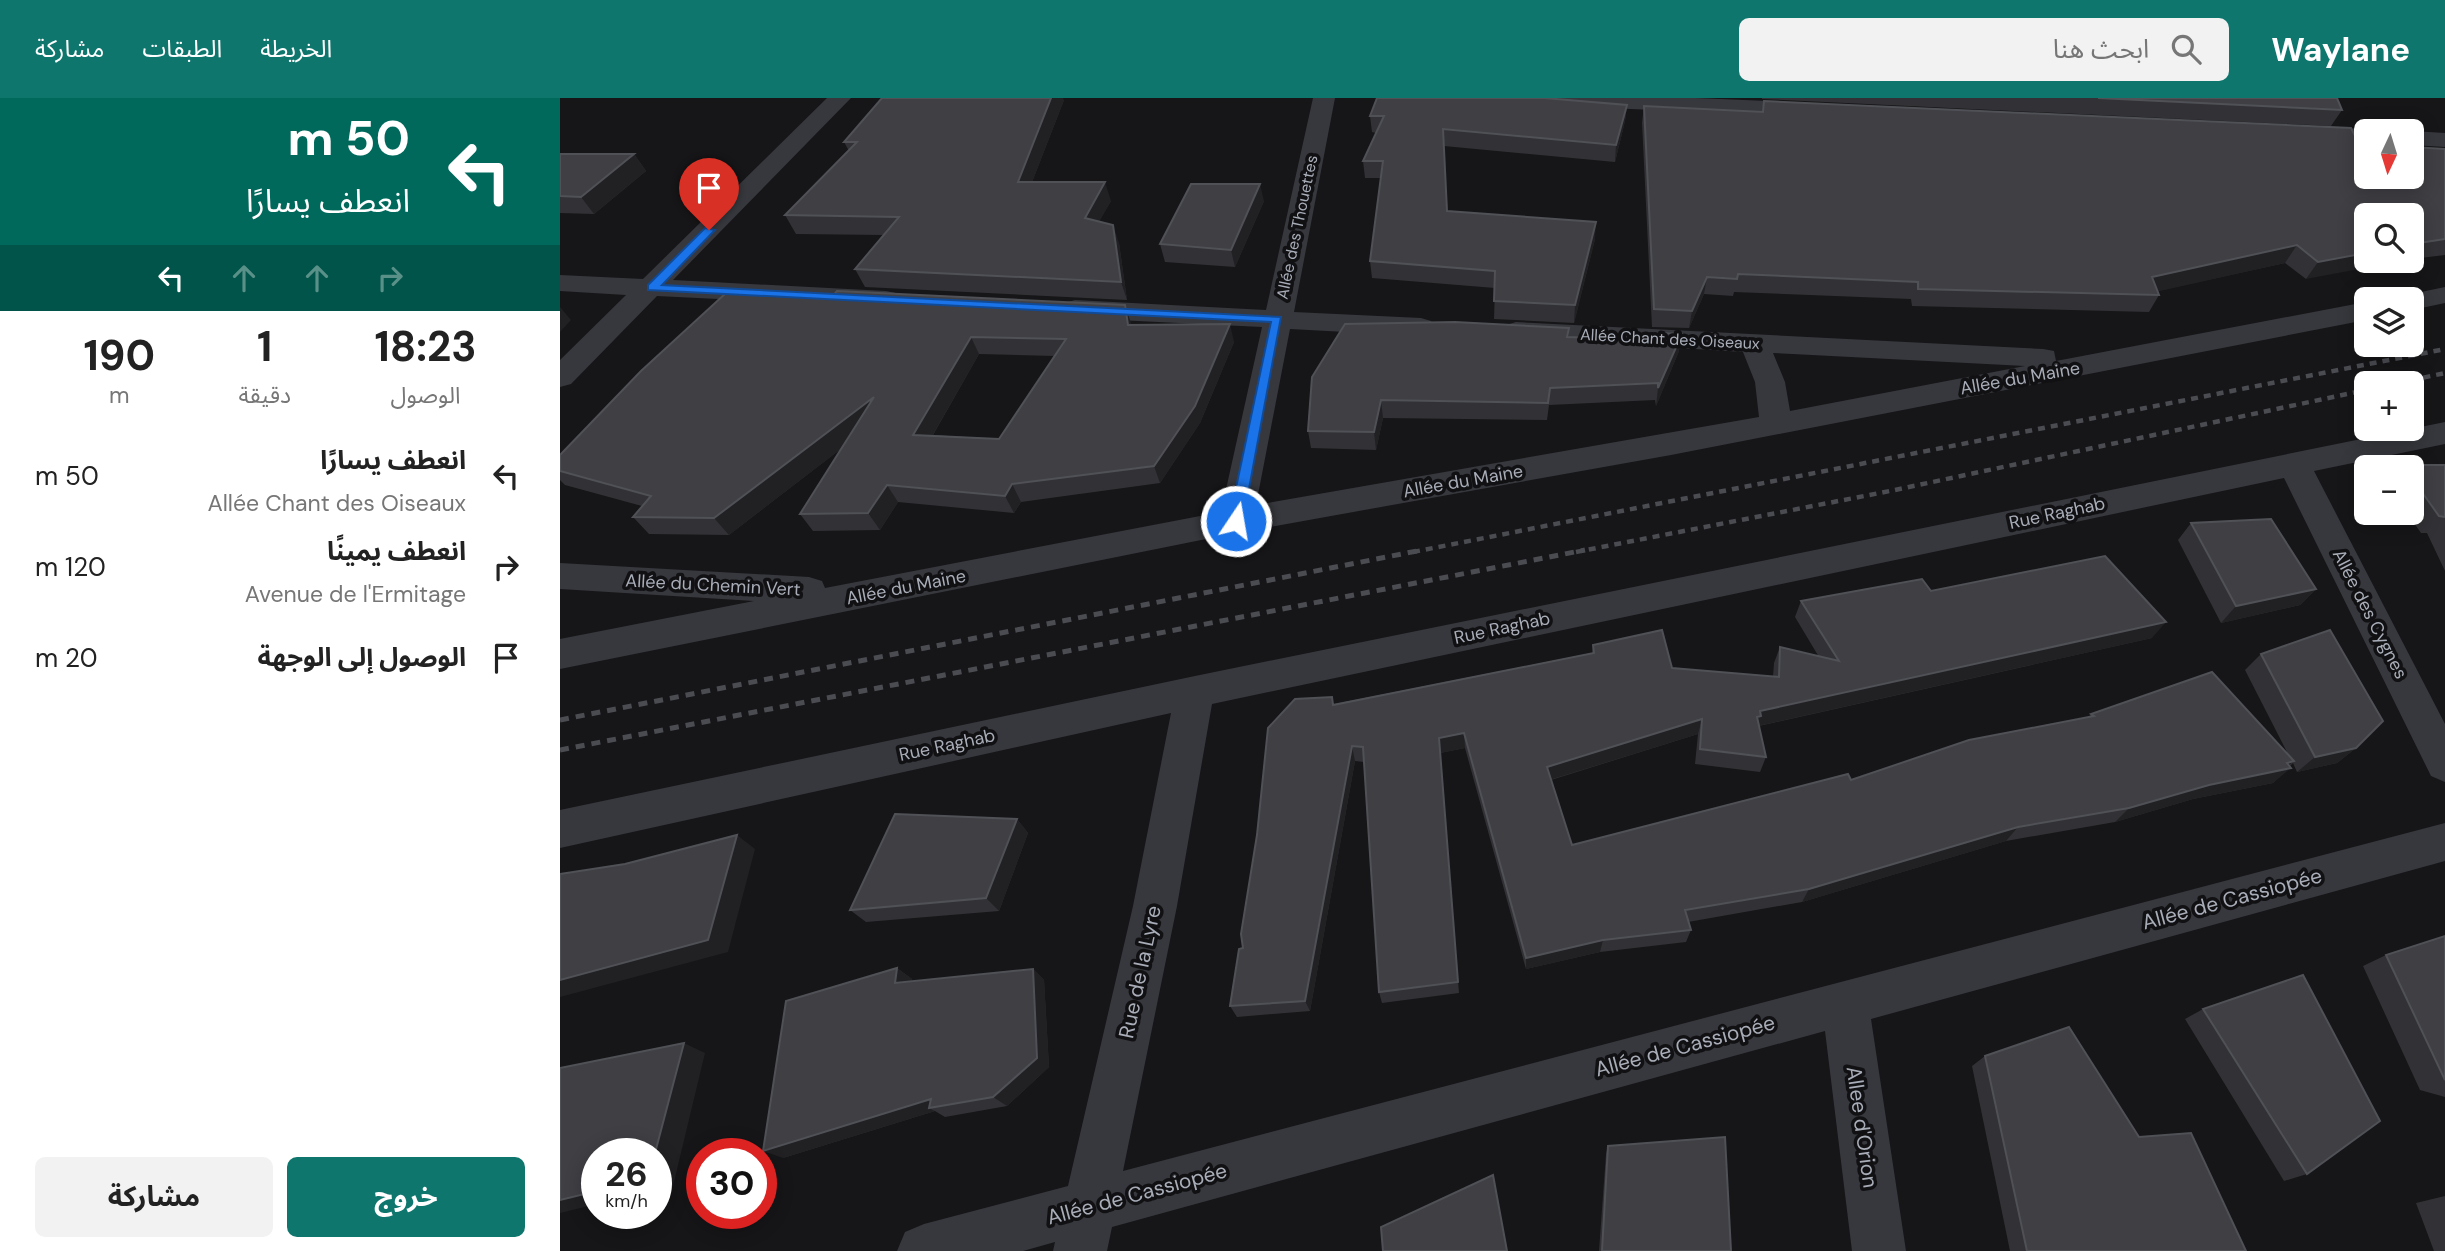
<!DOCTYPE html>
<html lang="ar">
<meta charset="utf-8">
<style>
body{margin:0;font-family:"DM Sans","Noto Sans Arabic",sans-serif;background:#f2f2f2;color:#222;direction:rtl;height:100vh;display:flex;flex-direction:column;font-size:26px;white-space:nowrap}
*{box-sizing:border-box;margin:0}
p{font-size:23px;color:#767676}
.icon{flex:none;width:38px;height:38px;fill:none;stroke:currentColor;stroke-width:2;stroke-linecap:round;stroke-linejoin:round}
.map{position:relative;flex:1;overflow:hidden;direction:ltr}
.drawer{display:flex;flex-direction:column;background:#fff;width:560px}
.drawer>*{flex:none}
.banner{background:#00695c;color:#fff;overflow:hidden}
.needle{width:46px;rotate:184deg}
.tools{position:absolute;left:1794px;top:21px;display:grid;gap:14px}
.tools a{display:grid;place-items:center;width:70px;height:70px;border-radius:10px;background:#fff;box-shadow:0 4px 18px #0003;font-size:35px}
.speed{position:absolute;left:21px;top:1040px;display:flex;gap:14px;font-size:35px;font-weight:700;text-align:center}
.speed>*{display:grid;place-content:center;width:91px;height:91px;border-radius:50%;background:#fff;box-shadow:0 4px 18px #0003;line-height:1}
.speed small{font-size:18px;font-weight:400}
.speed .limit{border:10px solid #d22;background:#fff;color:#111}
.pin{position:absolute;display:grid;place-items:center;width:60px;height:60px;color:#fff;margin:-72px -30px;border-radius:50% 50% 50% 0;rotate:-45deg;box-shadow:0 0 7px #0007}
.pin .icon{rotate:45deg}
.me{position:absolute;width:77px;margin:-38px;rotate:12deg;stroke-linejoin:round;filter:drop-shadow(0 0 5px #0008)}
.turn{display:flex;align-items:center;gap:24px;height:147px;padding:0 35px;font-size:32px}
.turn .icon{width:91px;height:91px;stroke-width:2.5}
.turn b{display:block;font-size:49px;line-height:60px}
.lanes{display:flex;align-items:center;height:66px;padding:0 35px;background:#0003;justify-content:center;gap:35px;direction:ltr}
.lanes .off{opacity:.35}
.eta{display:flex;justify-content:space-evenly;align-items:center;height:119px;text-align:center}
.eta b{font-size:42px;font-weight:700;line-height:49px}
.primary-button{display:flex;gap:14px;margin-top:auto;padding:14px 35px}
.primary-button a{flex:1;height:80px;border-radius:10px;background:#0f766e;color:#fff;font-size:28px;font-weight:700;line-height:80px;text-align:center}
.primary-button a+a{background:#f2f2f2;color:#222}
ul{padding:0;list-style:none}
li{display:flex;align-items:center;gap:21px;height:91px;padding:0 35px}
li div{flex:1}
li b{display:block;font-size:26px}
li em{font-style:normal}
header{display:flex;align-items:center;gap:42px;box-sizing:border-box;height:98px;padding:0 35px;background:#0f766e;color:#fff}
header strong{font-size:33px}
nav{display:flex;gap:38px;margin-inline-start:auto;font-size:24px}
.search{width:490px;height:63px;background:#f2f2f2;display:flex;align-items:center;gap:18px;box-sizing:border-box;padding:0 24px;border-radius:10px;color:#767676;font-size:26px}
main{display:flex;flex:1;min-height:0}
.map>svg:first-child{display:block}
.lines{fill:none;stroke-linecap:round;stroke-linejoin:round}
.minor{fill:#37383d;fill-rule:evenodd}
.rail-far1{stroke:#4a4c52;stroke-width:4.5;stroke-dasharray:7 6;stroke-linecap:butt}
.rail{stroke:#4a4c52;stroke-width:5;stroke-dasharray:9 7;stroke-linecap:butt}
.wall{fill:#323236;fill-rule:evenodd}
.shaded-wall{fill:#212124}
.building{fill:#3f3f44;stroke:#4f5156;stroke-width:2;fill-rule:evenodd}
.route{fill:#1a73e8;stroke:#114b97;stroke-width:2}
.labels{text-anchor:middle;dominant-baseline:central;stroke-width:7;stroke-linejoin:round;paint-order:stroke}
.far-street-label{font-size:16px;fill:#a8adb8;stroke:#111113}
.street-label{font-size:18px;fill:#a8adb8;stroke:#111113}
.near-street-label{font-size:21px;fill:#a8adb8;stroke:#111113}
</style>
<header>
<strong>Waylane</strong>
<div class="search"><svg class="icon" aria-label="search" viewBox="0 0 24 24"><circle cx="10" cy="10" r="6"/><path d="M15 15l6 6"/></svg>ابحث هنا</div>
<nav><a>الخريطة</a><a>الطبقات</a><a>مشاركة</a></nav>
</header>
<main>
<div class="map">
<svg width="1885" height="1153" viewBox="0 0 1885 1153">
<rect width="100%" height="100%" fill="#161618"/>
<g class="lines">
<g class="minor">
<path d="M 267,0 L 291,0 L 113,182 L 326,193 L 336,195 L 340,201 L 336,207 L 326,209 L 97,198 L 11,286 L 0,289 L 0,262 L 66,197 L 0,193 L 0,177 L 83,181 Z"/>
<path d="M 753,0 L 775,0 L 734,214 L 861,220 L 871,223 L 876,229 L 871,235 L 861,238 L 730,231 L 696,407 L 1199,319 L 1195,284 L 1183,254 L 946,239 L 941,233 L 946,227 L 956,224 L 1483,251 L 1494,253 L 1496,263 L 1806,204 L 1806,222 L 1111,357 L 676,435 L 0,571 L 0,541 L 194,503 L 0,491 L 0,465 L 249,479 L 262,483 L 265,490 L 661,414 L 702,229 L 515,220 L 505,217 L 501,211 L 505,205 L 515,202 L 706,212 ZM 1213,255 L 1465,268 L 1230,313 L 1225,284 Z"/>
<path d="M 968,0 L 1136,0 L 1253,5 L 1261,7 L 1265,12 L 1261,17 L 1253,19 L 979,7 Z"/>
<path d="M 1744,28 L 1806,31 L 1815,33 L 1806,33 L 1806,45 L 1736,40 L 1732,35 L 1736,30 Z"/>
<path d="M 1850,33 L 1852,33 L 1885,35 L 1885,49 L 1852,47 Z"/>
<path d="M 1885,189 L 1885,205 L 1852,212 L 1852,201 L 1840,201 L 1842,198 Z"/>
<path d="M 1885,324 L 1885,346 L 1754,373 L 1885,626 L 1885,684 L 1871,678 L 1724,380 L 652,606 L 617,808 L 563,1073 L 1885,725 L 1885,763 L 1311,921 L 1346,1153 L 1292,1153 L 1265,933 L 552,1129 L 547,1153 L 493,1153 L 495,1144 L 463,1153 L 337,1153 L 345,1134 L 364,1126 L 508,1088 L 573,808 L 611,615 L 0,750 L 0,712 L 635,578 Z"/>
</g>
<g class="rail-far1">
<path d="M 1838,285 L 1885,275"/>
<path d="M 853,454 L 1885,251"/>
<path d="M 1016,454 L 1330,393 L 1806,292"/>
</g>
<g class="rail">
<path d="M 0,622 L 862,452"/>
<path d="M 0,652 L 1025,452"/>
</g>
</g>
<g class="wall">
<path d="M 1202,0 L 1777,0 L 1782,12 L 1771,28 L 1202,1 Z"/>
<path d="M 504,2 L 472,84 L 551,103 L 539,123 L 559,145 L 567,202 L 305,189 L 295,171 L 324,137 L 236,136 L 225,117 L 289,53 L 284,44 Z"/>
<path d="M 1204,3 L 1806,79 L 1885,51 L 1885,157 L 1852,161 L 1852,117 L 1746,181 L 1725,165 L 1597,193 L 1599,197 L 1589,214 L 1352,208 L 1351,201 L 1174,194 L 1173,198 L 1144,196 L 1129,230 L 1092,229 L 1082,25 L 1084,8 L 1202,14 Z"/>
<path d="M 1067,7 L 1065,23 L 1055,64 L 884,48 L 887,113 L 1035,141 L 1014,225 L 934,221 L 935,190 L 812,180 L 810,163 L 821,80 L 805,80 L 803,63 L 816,35 L 812,34 L 810,18 Z"/>
<path d="M 0,56 L 74,56 L 86,73 L 34,116 L 0,115 Z"/>
<path d="M 704,103 L 675,169 L 605,164 L 600,146 Z"/>
<path d="M 272,199 L 571,227 L 674,244 L 640,325 L 600,385 L 461,404 L 454,415 L 338,404 L 320,432 L 253,433 L 240,416 L 282,350 L 169,437 L 89,436 L 73,419 L 82,408 L 5,387 L 0,382 L 0,357 ZM 419,256 L 495,258 L 439,341 L 373,337 Z"/>
<path d="M 1009,230 L 1009,239 L 1094,242 L 1096,235 L 1119,253 L 1096,308 L 1095,302 L 989,307 L 987,322 L 823,320 L 816,352 L 751,350 L 748,333 L 752,279 Z"/>
<path d="M 1842,367 L 1885,367 L 1885,473 L 1867,435 L 1861,435 L 1847,415 L 1852,415 L 1852,369 L 1841,369 Z"/>
<path d="M 1631,425 L 1756,491 L 1740,507 L 1661,525 L 1618,442 Z"/>
<path d="M 1371,493 L 1592,540 L 1199,628 L 1206,659 L 1200,674 L 1135,666 L 1138,636 L 991,682 L 1012,747 L 1291,682 L 1528,620 L 1531,616 L 1729,658 L 1685,572 L 1701,556 L 1796,650 L 1777,665 L 1737,674 L 1733,665 L 1713,685 L 1633,701 L 1555,724 L 1446,743 L 1242,804 L 1128,824 L 1131,832 L 1126,844 L 1040,854 L 966,871 L 905,650 L 880,655 L 899,895 L 822,905 L 819,894 L 804,664 L 795,663 L 750,913 L 677,919 L 670,908 L 683,850 L 774,606 L 1032,555 L 1033,547 L 1112,570 L 1213,579 L 1214,565 L 1220,549 L 1259,559 L 1235,519 L 1241,503 Z"/>
<path d="M 457,721 L 468,735 L 439,813 L 306,824 L 290,812 Z"/>
<path d="M 1885,838 L 1885,999 L 1860,992 L 1803,868 L 1826,857 Z"/>
<path d="M 337,870 L 352,881 L 352,883 L 473,871 L 484,882 L 489,969 L 447,1008 L 385,1019 L 375,1013 L 223,1060 Z"/>
<path d="M 1643,911 L 1747,1076 L 1724,1083 L 1625,921 Z"/>
<path d="M 1425,958 L 1579,1039 L 1686,1153 L 1450,1153 L 1412,968 Z"/>
<path d="M 1048,1048 L 1171,1153 L 1039,1153 L 1046,1056 Z"/>
<path d="M 1885,1098 L 1885,1153 L 1874,1153 L 1856,1105 Z"/>
</g>
<g class="shaded-wall">
<path d="M 491,0 L 503,0 L 504,2 L 465,102 L 458,84 Z"/>
<path d="M 1067,7 L 1065,23 L 1055,64 L 1056,47 Z"/>
<path d="M 74,56 L 86,73 L 34,116 L 21,99 Z"/>
<path d="M 545,84 L 551,103 L 531,138 L 525,120 Z"/>
<path d="M 700,86 L 704,103 L 675,169 L 671,152 Z"/>
<path d="M 1036,124 L 1035,141 L 1014,225 L 1015,207 Z"/>
<path d="M 553,127 L 559,145 L 567,202 L 561,184 Z"/>
<path d="M 1860,144 L 1852,156 L 1852,146 Z"/>
<path d="M 1737,147 L 1725,165 L 1582,197 L 1592,179 Z"/>
<path d="M 1806,155 L 1806,163 L 1842,163 L 1746,181 L 1758,164 Z"/>
<path d="M 1147,179 L 1144,196 L 1129,230 L 1132,213 Z"/>
<path d="M 565,207 L 571,225 L 574,244 L 568,227 Z"/>
<path d="M 0,209 L 11,222 L 0,234 Z"/>
<path d="M 670,226 L 674,244 L 640,325 L 600,385 L 594,368 Z"/>
<path d="M 1122,236 L 1119,253 L 1096,308 L 1098,290 Z"/>
<path d="M 411,239 L 419,256 L 363,354 L 353,337 Z"/>
<path d="M 314,299 L 325,317 L 169,437 L 154,420 Z"/>
<path d="M 821,302 L 823,320 L 816,352 L 814,334 Z"/>
<path d="M 452,386 L 461,404 L 454,415 L 445,398 Z"/>
<path d="M 327,387 L 338,404 L 320,432 L 308,415 Z"/>
<path d="M 1756,491 L 1740,507 L 1661,525 L 1676,508 Z"/>
<path d="M 1606,524 L 1592,540 L 1198,628 L 1197,619 L 1200,613 Z"/>
<path d="M 1142,621 L 1138,636 L 986,683 L 987,669 Z"/>
<path d="M 904,635 L 905,650 L 880,655 L 899,895 L 879,640 Z"/>
<path d="M 792,648 L 795,663 L 750,913 L 745,903 Z"/>
<path d="M 1796,650 L 1777,665 L 1737,674 L 1755,659 Z"/>
<path d="M 1734,663 L 1724,672 L 1731,670 L 1713,685 L 1633,701 L 1555,724 L 1569,710 Z"/>
<path d="M 457,721 L 468,735 L 439,813 L 426,800 Z"/>
<path d="M 1458,729 L 1446,743 L 1242,804 L 1249,791 Z"/>
<path d="M 177,737 L 195,751 L 168,854 L 0,899 L 0,882 Z"/>
<path d="M 1043,842 L 1040,854 L 966,871 L 966,860 Z"/>
<path d="M 337,870 L 352,881 L 351,896 L 335,885 Z"/>
<path d="M 473,871 L 484,882 L 489,969 L 447,1008 L 433,999 Z"/>
<path d="M 124,945 L 145,955 L 113,1088 L 96,1092 L 96,1055 L 95,1055 Z"/>
<path d="M 371,1001 L 369,1010 L 375,1013 L 223,1060 L 203,1053 Z"/>
<path d="M 37,1093 L 37,1106 L 0,1115 L 0,1102 Z"/>
</g>
<g class="building">
<path d="M 322,0 L 491,0 L 458,84 L 545,84 L 525,120 L 553,127 L 561,184 L 295,171 L 339,119 L 225,117 L 297,44 L 284,44 Z"/>
<path d="M 817,0 L 984,0 L 1067,7 L 1056,47 L 883,31 L 887,113 L 1036,124 L 1015,207 L 934,203 L 935,173 L 810,163 L 823,63 L 803,63 L 824,18 L 810,18 Z"/>
<path d="M 1538,0 L 1777,0 L 1782,12 Z"/>
<path d="M 1204,3 L 1791,30 L 1795,38 L 1806,38 L 1806,79 L 1852,79 L 1852,49 L 1885,51 L 1885,141 L 1852,146 L 1852,117 L 1806,117 L 1806,155 L 1758,164 L 1737,147 L 1592,179 L 1599,197 L 1358,191 L 1358,184 L 1178,176 L 1177,181 L 1147,179 L 1132,213 L 1094,211 L 1084,8 L 1203,14 Z"/>
<path d="M 0,56 L 74,56 L 21,99 L 0,98 Z"/>
<path d="M 631,86 L 700,86 L 671,152 L 600,146 Z"/>
<path d="M 277,193 L 565,207 L 568,227 L 670,226 L 635,308 L 594,368 L 452,386 L 445,398 L 327,387 L 308,415 L 240,416 L 314,299 L 154,420 L 73,419 L 91,398 L 0,373 L 0,357 L 81,273 L 166,195 L 272,199 ZM 411,239 L 506,241 L 439,341 L 353,337 Z"/>
<path d="M 895,224 L 1009,230 L 1007,239 L 1096,242 L 1096,235 L 1122,236 L 1098,290 L 1098,285 L 990,290 L 988,305 L 821,302 L 814,334 L 748,333 L 752,279 L 785,226 Z"/>
<path d="M 1842,367 L 1885,367 L 1885,419 L 1879,418 L 1852,380 L 1852,369 L 1844,369 Z"/>
<path d="M 1711,421 L 1756,491 L 1676,508 L 1631,425 Z"/>
<path d="M 1545,458 L 1606,524 L 1200,613 L 1201,618 L 1197,619 L 1206,659 L 1140,651 L 1142,621 L 987,669 L 1012,747 L 1288,676 L 1291,682 L 1409,642 L 1534,618 L 1531,616 L 1652,574 L 1734,663 L 1727,665 L 1731,670 L 1649,687 L 1569,710 L 1458,729 L 1249,791 L 1125,812 L 1131,832 L 1043,842 L 966,860 L 904,635 L 879,640 L 898,884 L 819,894 L 803,649 L 792,648 L 745,903 L 670,908 L 679,851 L 683,850 L 681,836 L 697,737 L 708,630 L 735,601 L 772,599 L 773,607 L 1034,555 L 1033,547 L 1102,532 L 1112,570 L 1219,579 L 1220,549 L 1279,563 L 1241,503 L 1362,481 L 1371,493 Z"/>
<path d="M 1770,532 L 1823,623 L 1796,650 L 1755,659 L 1701,556 Z"/>
<path d="M 335,716 L 457,721 L 426,800 L 290,812 Z"/>
<path d="M 177,737 L 148,842 L 0,882 L 0,776 L 65,766 Z"/>
<path d="M 1885,838 L 1885,982 L 1826,857 Z"/>
<path d="M 337,870 L 335,885 L 473,871 L 477,960 L 433,999 L 369,1010 L 371,1001 L 203,1053 L 226,903 Z"/>
<path d="M 1743,877 L 1820,1023 L 1747,1076 L 1643,911 Z"/>
<path d="M 1509,929 L 1579,1039 L 1631,1035 L 1686,1153 L 1467,1153 L 1425,958 Z"/>
<path d="M 124,945 L 95,1055 L 37,1055 L 37,1093 L 0,1102 L 0,970 Z"/>
<path d="M 1165,1039 L 1171,1153 L 1042,1153 L 1048,1048 Z"/>
<path d="M 933,1077 L 947,1153 L 823,1153 L 821,1129 Z"/>
</g>
<path class="route" d="M 145,130 L 155,132 L 102,187 L 721,219 L 683,423 L 676,428 L 669,423 L 711,224 L 88,192 L 88,187 Z"/>
<g class="labels">
<g class="far-street-label">
<text transform="translate(737 129) rotate(-78)">Allée des Thouettes</text>
<text transform="translate(1110 241) rotate(3)">Allée Chant des Oiseaux</text>
</g>
<g class="street-label">
<text transform="translate(1460 280) rotate(-10)">Allée du Maine</text>
<text transform="translate(903 383) rotate(-10)">Allée du Maine</text>
<text transform="translate(1497 415) rotate(-12)">Rue Raghab</text>
<text transform="translate(153 487) rotate(3)">Allée du Chemin Vert</text>
<text transform="translate(346 489) rotate(-11)">Allée du Maine</text>
<text transform="translate(1810 516) rotate(63)">Allée des Cygnes</text>
<text transform="translate(942 530) rotate(-12)">Rue Raghab</text>
<text transform="translate(387 647) rotate(-12)">Rue Raghab</text>
</g>
<g class="near-street-label">
<text transform="translate(1672 801) rotate(-15)">Allée de Cassiopée</text>
<text transform="translate(580 874) rotate(-78)">Rue de la Lyre</text>
<text transform="translate(1125 948) rotate(-15)">Allée de Cassiopée</text>
<text transform="translate(1302 1029) rotate(82)">Allee d'Orion</text>
<text transform="translate(577 1096) rotate(-15)">Allée de Cassiopée</text>
</g>
</g>
</svg>
<div class="tools">
<a><svg class="needle" viewBox="-14 -14 28 28"><path d="M0-13l5 13h-10z" fill="#e53935"/><path d="M0 13l5-13h-10z" fill="#767676"/></svg></a>
<a><svg class="icon" aria-label="search" viewBox="0 0 24 24"><circle cx="10" cy="10" r="6"/><path d="M15 15l6 6"/></svg></a>
<a><svg class="icon" aria-label="layers" viewBox="0 0 24 24"><path d="M12 4l9 5-9 5-9-5zM3 14l9 5 9-5"/></svg></a>
<a>+</a>
<a>−</a>
</div>
<div class="speed"><div>26<small>km/h</small></div><div class="limit">30</div></div>
<div class="pin" style="left:149px;top:132px;background:#d93025"><svg class="icon" aria-label="arrive" viewBox="0 0 24 24"><path d="M6 21V4h12l-3 4 3 4H6"/></svg></div>
<svg class="me" style="left:676px;top:423px" viewBox="-20 -20 40 40"><circle r="17" fill="#1a73e8" stroke="#fff" stroke-width="3"/><path d="M0-11L8 9 0 5-8 9z" fill="#fff"/></svg>
</div>
<section class="drawer">
<div class="banner">
<div class="turn"><svg class="icon" aria-label="left" viewBox="0 0 24 24"><path d="M17 20v-9H6M10 6l-5 5 5 5"/></svg><div><b>50 m</b>انعطف يسارًا</div></div>
<div class="lanes"><svg class="icon" aria-label="left" viewBox="0 0 24 24"><path d="M17 20v-9H6M10 6l-5 5 5 5"/></svg><svg class="icon off" aria-label="ahead" viewBox="0 0 24 24"><path d="M12 20V5M6 11l6-6 6 6"/></svg><svg class="icon off" aria-label="ahead" viewBox="0 0 24 24"><path d="M12 20V5M6 11l6-6 6 6"/></svg><svg class="icon off" aria-label="right" viewBox="0 0 24 24"><path d="M7 20v-9h11M14 6l5 5-5 5"/></svg></div>
</div>
<div class="eta">
<div><b>18:23</b><p>الوصول</p></div>
<div><b>1</b><p>دقيقة</p></div>
<div><b>190</b><p>m</p></div>
</div>
<ul>
<li><svg class="icon" aria-label="left" viewBox="0 0 24 24"><path d="M17 20v-9H6M10 6l-5 5 5 5"/></svg><div><b>انعطف يسارًا</b><p>Allée Chant des Oiseaux</p></div><em>50 m</em></li>
<li><svg class="icon" aria-label="right" viewBox="0 0 24 24"><path d="M7 20v-9h11M14 6l5 5-5 5"/></svg><div><b>انعطف يمينًا</b><p>Avenue de l'Ermitage</p></div><em>120 m</em></li>
<li><svg class="icon" aria-label="arrive" viewBox="0 0 24 24"><path d="M6 21V4h12l-3 4 3 4H6"/></svg><div><b>الوصول إلى الوجهة</b></div><em>20 m</em></li>
</ul>
<div class="primary-button"><a>خروج</a><a>مشاركة</a></div>
</section>
</main>
